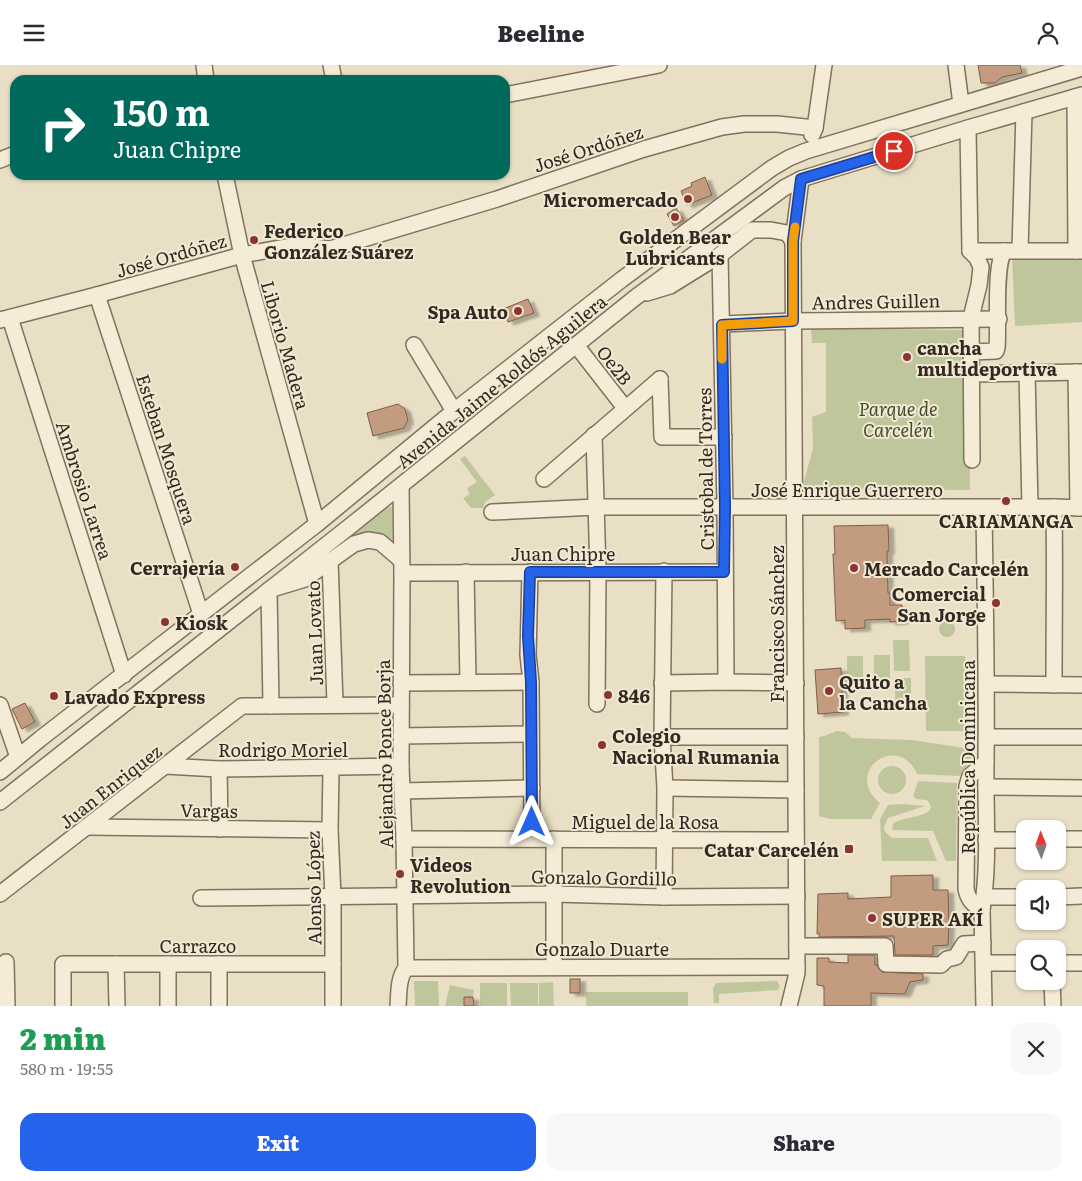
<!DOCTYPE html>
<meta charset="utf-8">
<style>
body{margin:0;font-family:Literata,serif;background:#f7f7f7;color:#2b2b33;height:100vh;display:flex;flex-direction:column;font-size:19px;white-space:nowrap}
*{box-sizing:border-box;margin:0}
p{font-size:16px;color:#7c7c81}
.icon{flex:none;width:28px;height:28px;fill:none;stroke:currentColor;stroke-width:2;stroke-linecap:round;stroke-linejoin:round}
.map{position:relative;height:941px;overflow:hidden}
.side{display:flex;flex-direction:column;background:#fff;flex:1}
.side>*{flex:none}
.banner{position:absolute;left:10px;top:10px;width:500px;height:105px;border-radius:15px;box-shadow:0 1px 4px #0004;background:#00695c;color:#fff;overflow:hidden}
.needle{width:32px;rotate:358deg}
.controls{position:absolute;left:1016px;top:755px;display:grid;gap:10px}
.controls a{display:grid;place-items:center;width:50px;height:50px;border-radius:10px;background:#fff;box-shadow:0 1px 4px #0004;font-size:25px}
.pin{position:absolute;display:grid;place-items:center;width:42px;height:42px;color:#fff;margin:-21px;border:2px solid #fff;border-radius:50%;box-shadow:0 1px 5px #0007}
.me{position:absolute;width:55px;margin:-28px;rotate:0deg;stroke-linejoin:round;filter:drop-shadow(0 0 4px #0008)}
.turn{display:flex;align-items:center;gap:18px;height:105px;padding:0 20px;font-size:22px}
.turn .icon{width:65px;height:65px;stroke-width:2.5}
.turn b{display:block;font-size:35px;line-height:42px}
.round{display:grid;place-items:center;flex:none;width:52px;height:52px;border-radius:15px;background:#f7f7f7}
.headline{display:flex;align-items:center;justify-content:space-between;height:85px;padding:0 20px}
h1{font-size:30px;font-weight:800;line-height:38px;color:#1e9e55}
.action{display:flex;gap:10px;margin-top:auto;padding:10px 20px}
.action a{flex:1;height:58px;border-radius:15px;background:#2563eb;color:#fff;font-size:20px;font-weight:800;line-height:58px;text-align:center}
.action a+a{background:#f7f7f7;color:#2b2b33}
header{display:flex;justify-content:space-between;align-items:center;height:65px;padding:0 20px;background:#fff;font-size:22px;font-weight:800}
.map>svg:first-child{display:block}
.green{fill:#c0c69b}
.building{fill:#c39c7f;stroke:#7e5d46;filter:url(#shadow)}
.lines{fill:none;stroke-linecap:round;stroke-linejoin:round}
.minor-casing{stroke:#82715d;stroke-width:18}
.minor{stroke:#f5ecd8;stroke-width:15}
.route-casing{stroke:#184099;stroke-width:12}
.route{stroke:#2563eb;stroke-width:9}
.slow{stroke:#f59e0b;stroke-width:9}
.poi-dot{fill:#8a3434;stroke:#f1e9d4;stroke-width:2}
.labels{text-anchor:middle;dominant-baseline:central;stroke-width:4;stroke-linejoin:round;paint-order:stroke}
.street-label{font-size:18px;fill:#342920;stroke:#f1e9d4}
.poi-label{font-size:18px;font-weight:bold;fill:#342920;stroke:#f1e9d4;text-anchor:start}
.park-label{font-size:18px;font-style:italic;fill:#444e28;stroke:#f1e9d4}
</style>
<header><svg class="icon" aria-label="menu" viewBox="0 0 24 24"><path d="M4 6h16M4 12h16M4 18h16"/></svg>Beeline<svg class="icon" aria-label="person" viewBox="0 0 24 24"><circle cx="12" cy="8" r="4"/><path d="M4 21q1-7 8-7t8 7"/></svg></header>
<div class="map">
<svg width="1082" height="941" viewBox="0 0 1082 941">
<defs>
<filter id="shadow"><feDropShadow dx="5.5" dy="3" stdDeviation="1" flood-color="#0004"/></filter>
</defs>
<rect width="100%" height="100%" fill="#e9dfc5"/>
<g class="green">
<path d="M 1082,188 L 1082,257 L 1015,261 L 1012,191 Z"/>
<path d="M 811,263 L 968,265 L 970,425 L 802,424 L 813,383 L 812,352 L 826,347 L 826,278 L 812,278 Z"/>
<path d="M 465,391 L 495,430 L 486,436 L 483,443 L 471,443 L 463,433 L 470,429 L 467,423 L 477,417 L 460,394 Z"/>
<path d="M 388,442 L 392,442 L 393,481 L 382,473 L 307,500 Z"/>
<circle cx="947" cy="564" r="8"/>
<path d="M 893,575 L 909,575 L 910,606 L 894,606 Z"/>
<rect x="874" y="590" width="16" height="31"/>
<rect x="847" y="591" width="16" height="31"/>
<path d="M 925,591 L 965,591 L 966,666 L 926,666 Z"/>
<rect x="895" y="613" width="16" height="31"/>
<path d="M 837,666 L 845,667 L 852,673 L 912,675 L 971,684 C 974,696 965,702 960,711 L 917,709 C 898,666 842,707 880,738 L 871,754 L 830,754 L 819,751 L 819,672 L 824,671 Z"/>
<circle cx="892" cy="715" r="14"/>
<path d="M 918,716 L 957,718 L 956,796 L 946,796 L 933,766 L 894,765 L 892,764 L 893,759 C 903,751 920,754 930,745 L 931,741 L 927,735 L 916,734 L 913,731 Z"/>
<path d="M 903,739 L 925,741 L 888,753 L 884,762 L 885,767 L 892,773 L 928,773 L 937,796 L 882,796 L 880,754 L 888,740 Z"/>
<path d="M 414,916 L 438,916 L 439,941 L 415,941 Z"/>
<path d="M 777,916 L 780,921 L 778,925 L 719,929 L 719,938 L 714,938 L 713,923 L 716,918 Z"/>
<path d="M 553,917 L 554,941 L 539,941 L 539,918 Z"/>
<rect x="480" y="918" width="27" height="23"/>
<path d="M 510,918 L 538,918 L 538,941 L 511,941 Z"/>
<path d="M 450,920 L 474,925 L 471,941 L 445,941 Z"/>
<rect x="586" y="927" width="102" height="14"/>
</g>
<g class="building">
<path d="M 978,0 L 1020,0 L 1022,8 L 1002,12 L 995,18 L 981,18 Z"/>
<path d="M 705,112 L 712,130 L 687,140 L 681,126 L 692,121 L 691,118 Z"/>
<path d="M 676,143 L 684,155 L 674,161 L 667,149 Z"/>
<path d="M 528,234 L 534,248 L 508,257 L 503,244 Z"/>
<path d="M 398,339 L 405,344 L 408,355 L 404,363 L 373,371 L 367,348 Z"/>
<path d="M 888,460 L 889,486 L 887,486 L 888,528 L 890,528 L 890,540 L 902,540 L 903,556 L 890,557 L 890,554 L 865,555 L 865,563 L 845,564 L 845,555 L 836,556 L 833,489 L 835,489 L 834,461 Z"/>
<path d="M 841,603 L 843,647 L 818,649 L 815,605 Z"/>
<path d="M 25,638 L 35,657 L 22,664 L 12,644 Z"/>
<path d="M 933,810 L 933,825 L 948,825 L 949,860 L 948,880 L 933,881 L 933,890 L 895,890 L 894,871 L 819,872 L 819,868 L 817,869 L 818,829 L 848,828 L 848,834 L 891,832 L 891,811 Z"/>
<path d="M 848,890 L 875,890 L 875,900 L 877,900 L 882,907 L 923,909 L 923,915 L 910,917 L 905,929 L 871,928 L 871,941 L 824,941 L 824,921 L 817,920 L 817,893 L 829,893 L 829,897 L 848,898 Z"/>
<rect x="570" y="914" width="10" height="14"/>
<path d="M 464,932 L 473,932 L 474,941 L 464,941 Z"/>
</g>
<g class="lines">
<defs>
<g id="minor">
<path d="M 204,0 L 206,15"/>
<path d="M 331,0 L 334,15"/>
<path d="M 956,0 L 961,39"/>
<path d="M 505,30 L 659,0"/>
<path d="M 1075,32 L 1076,186"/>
<path d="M 968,63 L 970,186 L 977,193 L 981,202 L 979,220 L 971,253 L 972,395"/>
<path d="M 812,70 L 815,63 L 824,0"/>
<path d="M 0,95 L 15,89"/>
<path d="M 225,110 L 242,190 L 317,459"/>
<path d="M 1020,185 L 1024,47"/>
<path d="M 970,186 L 1082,186"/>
<path d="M 720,190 L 725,442 L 726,617"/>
<path d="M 647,228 L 670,221 L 720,190 L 752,165 L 771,165 L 787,168 L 793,176"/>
<path d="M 97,230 L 201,549"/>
<path d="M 10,253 L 124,610"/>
<path d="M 0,255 L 97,230 L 242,190 L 296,180 L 330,184 L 497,134 L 644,84 L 722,62 L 744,59 L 777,59 L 815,63"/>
<path d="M 722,259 L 793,256 L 999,254"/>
<path d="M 414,280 L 454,346"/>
<path d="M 576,280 L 625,343"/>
<path d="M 972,287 L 996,286 L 997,283 C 999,261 994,202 1004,186"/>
<path d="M 1027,307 L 1030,443"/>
<path d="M 1076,307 L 1078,443"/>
<path d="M 972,309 L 1082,307"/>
<path d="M 660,314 L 662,372 L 724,372"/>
<path d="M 594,370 L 598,506 L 597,639"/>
<path d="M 544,414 L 660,314"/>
<path d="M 1054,442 C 1055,502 1054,561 1054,620"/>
<path d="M 492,447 L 596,442 L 1054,442 L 1082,443"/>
<path d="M 330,495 L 335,639"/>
<path d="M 466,507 L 468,617"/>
<path d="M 530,507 L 528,590 L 531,617 L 532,774"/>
<path d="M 402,508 L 724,507"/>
<path d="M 401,618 L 531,617"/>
<path d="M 662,618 L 726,617 L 796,618"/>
<path d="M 987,619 L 1082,620"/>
<path d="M 0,640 L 18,692"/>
<path d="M 271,641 L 269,525 L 305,514 L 354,479 L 368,475 L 380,477 L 401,495"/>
<path d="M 401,671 L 531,669"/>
<path d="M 662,672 L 796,672"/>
<path d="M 987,672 L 1082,672"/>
<path d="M 165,701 L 219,704 L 401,701"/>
<path d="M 219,704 L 220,764"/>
<path d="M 331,704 L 330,765 L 333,832 L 333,941"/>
<path d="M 0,707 L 40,674 L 317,459 L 454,346 L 621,215 L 772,103 L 789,93 L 806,86 L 1082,3"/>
<path d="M 986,722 L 1082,723"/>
<path d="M 665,723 L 796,725"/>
<path d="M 402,726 L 532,723"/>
<path d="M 0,737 L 349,462 L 636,232 L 784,123 L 801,114 L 968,63 L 1082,30"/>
<path d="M 87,762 L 330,765"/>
<path d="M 404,774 L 796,775"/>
<path d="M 554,774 L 554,901"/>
<path d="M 1058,774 L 1082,774"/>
<path d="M 986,775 L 1025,775"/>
<path d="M 0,829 L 242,641 L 401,640"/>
<path d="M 664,832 L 665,723 L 662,672 L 664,506"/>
<path d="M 984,832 L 1025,832"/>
<path d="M 1058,832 L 1082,831"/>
<path d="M 201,833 L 554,829 L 664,832 L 797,831"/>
<path d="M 982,845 C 973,839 968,835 966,824 L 967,721 L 970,711 L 986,697"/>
<path d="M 797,881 L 885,881 L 886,899 L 941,900 L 947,894 L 956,892 L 964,879 L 983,878"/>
<path d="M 6,897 L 7,941"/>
<path d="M 984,898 L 1025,898"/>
<path d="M 1058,898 L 1082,898"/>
<path d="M 116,899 L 117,941"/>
<path d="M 406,903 L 797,902"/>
<path d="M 1052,916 L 1053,941"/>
<path d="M 63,941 L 63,899 L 333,899"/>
<path d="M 168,941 L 168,899"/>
<path d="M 219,941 L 219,899"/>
<path d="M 398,941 C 399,928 398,913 406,903 L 404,774 L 401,701 L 402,508 L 401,421"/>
<path d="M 789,941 L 797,908 L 793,176 L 801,114"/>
<path d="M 984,941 L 982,845 C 990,796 985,746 986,697 C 987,612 985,527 984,443"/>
</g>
</defs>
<use href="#minor" class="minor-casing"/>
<use href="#minor" class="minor"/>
</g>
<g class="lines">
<defs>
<path id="route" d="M 532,757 L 531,617 L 528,571 L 530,507 L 724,507 L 725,442 L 722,260 L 793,256 L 793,176 L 801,114 L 894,86"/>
</defs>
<use href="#route" class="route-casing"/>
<use href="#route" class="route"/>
<path class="slow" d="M 722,294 L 722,260 L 793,256 L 793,176 L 795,162"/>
</g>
<g class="poi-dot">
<circle cx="688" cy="134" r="5"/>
<circle cx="675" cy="152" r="5"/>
<circle cx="254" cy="175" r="5"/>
<circle cx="518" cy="246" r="5"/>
<circle cx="907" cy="292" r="5"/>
<circle cx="1006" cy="436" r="5"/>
<circle cx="235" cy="502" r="5"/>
<circle cx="854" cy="503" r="5"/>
<circle cx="996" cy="538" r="5"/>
<circle cx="165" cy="557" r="5"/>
<circle cx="829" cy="626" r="5"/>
<circle cx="608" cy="630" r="5"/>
<circle cx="54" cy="631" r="5"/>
<circle cx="602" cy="680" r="5"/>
<rect x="844" y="779" width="10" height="10" rx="2.5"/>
<circle cx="400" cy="809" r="5"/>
<circle cx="872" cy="853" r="5"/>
</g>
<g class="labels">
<g class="street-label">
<text transform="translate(588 83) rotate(-18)">José Ordóñez</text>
<text transform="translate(171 190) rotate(-16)">José Ordóñez</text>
<text transform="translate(876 236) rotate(-1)">Andres Guillen</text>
<text transform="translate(286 280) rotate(74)">Liborio Madera</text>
<text transform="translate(615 300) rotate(52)">Oe2B</text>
<text transform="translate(501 316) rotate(-39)">Avenida Jaime Roldós Aguilera</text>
<text transform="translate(167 384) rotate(72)">Esteban Mosquera</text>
<text transform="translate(705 404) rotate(-91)">Cristobal de Torres</text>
<text x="847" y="424">José Enrique Guerrero</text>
<text transform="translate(85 425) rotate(72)">Ambrosio Larrea</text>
<text x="563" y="488">Juan Chipre</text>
<text transform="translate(776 559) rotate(-90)">Francisco Sánchez</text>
<text transform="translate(314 568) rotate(-92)">Juan Lovato</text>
<text x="283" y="684">Rodrigo Moriel</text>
<text transform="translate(384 689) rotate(-91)">Alejandro Ponce Borja</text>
<text transform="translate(967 692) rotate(-90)">República Dominicana</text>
<text transform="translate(110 721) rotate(-38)">Juan Enriquez</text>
<text transform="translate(209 745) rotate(1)">Vargas</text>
<text x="645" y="756">Miguel de la Rosa</text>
<text transform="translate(604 812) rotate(1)">Gonzalo Gordillo</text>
<text transform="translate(313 823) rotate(-91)">Alonso López</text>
<text x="198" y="880">Carrazco</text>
<text x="602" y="883">Gonzalo Duarte</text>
</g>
<g class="poi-label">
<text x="678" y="134" text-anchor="end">Micromercado</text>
<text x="264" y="165">Federico<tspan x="264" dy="21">González Suárez</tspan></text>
<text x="675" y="171" text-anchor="middle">Golden Bear<tspan x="675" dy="21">Lubricants</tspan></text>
<text x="508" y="246" text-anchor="end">Spa Auto</text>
<text x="917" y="282">cancha<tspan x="917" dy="21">multideportiva</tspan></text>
<text x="1006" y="455" text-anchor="middle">CARIAMANGA</text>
<text x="225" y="502" text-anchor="end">Cerrajería</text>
<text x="864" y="503">Mercado Carcelén</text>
<text x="986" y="528" text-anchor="end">Comercial<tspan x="986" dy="21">San Jorge</tspan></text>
<text x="175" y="557">Kiosk</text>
<text x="839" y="616">Quito a<tspan x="839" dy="21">la Cancha</tspan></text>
<text x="618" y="630">846</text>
<text x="64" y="631">Lavado Express</text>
<text x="612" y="670">Colegio<tspan x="612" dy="21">Nacional Rumania</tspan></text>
<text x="839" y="784" text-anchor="end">Catar Carcelén</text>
<text x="410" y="799">Videos<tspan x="410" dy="21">Revolution</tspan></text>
<text x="882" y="853">SUPER AKÍ</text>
</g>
<g class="park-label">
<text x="898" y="343">Parque de<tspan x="898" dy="21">Carcelén</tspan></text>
</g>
</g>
</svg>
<div class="controls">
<a><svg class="needle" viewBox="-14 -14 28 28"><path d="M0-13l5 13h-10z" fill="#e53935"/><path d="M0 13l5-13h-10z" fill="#7c7c81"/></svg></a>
<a><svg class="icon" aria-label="sound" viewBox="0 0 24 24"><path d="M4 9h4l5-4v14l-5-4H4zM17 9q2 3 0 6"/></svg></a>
<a><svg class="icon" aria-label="search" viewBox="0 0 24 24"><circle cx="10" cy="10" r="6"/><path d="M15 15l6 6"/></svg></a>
</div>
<div class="pin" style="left:894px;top:86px;background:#d93025"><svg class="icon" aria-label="arrive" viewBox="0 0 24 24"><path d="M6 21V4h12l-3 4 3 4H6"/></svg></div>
<svg class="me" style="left:532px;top:757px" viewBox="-20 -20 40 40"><path d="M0-17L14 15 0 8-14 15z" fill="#2563eb" stroke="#fff" stroke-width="4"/></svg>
<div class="banner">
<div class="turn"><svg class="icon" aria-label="right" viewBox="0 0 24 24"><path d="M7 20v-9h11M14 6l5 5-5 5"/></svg><div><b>150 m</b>Juan Chipre</div></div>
</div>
</div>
<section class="side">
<div class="headline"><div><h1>2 min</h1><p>580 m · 19:55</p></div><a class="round"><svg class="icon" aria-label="close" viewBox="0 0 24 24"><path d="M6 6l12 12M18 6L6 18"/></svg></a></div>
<div class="action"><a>Exit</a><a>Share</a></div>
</section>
